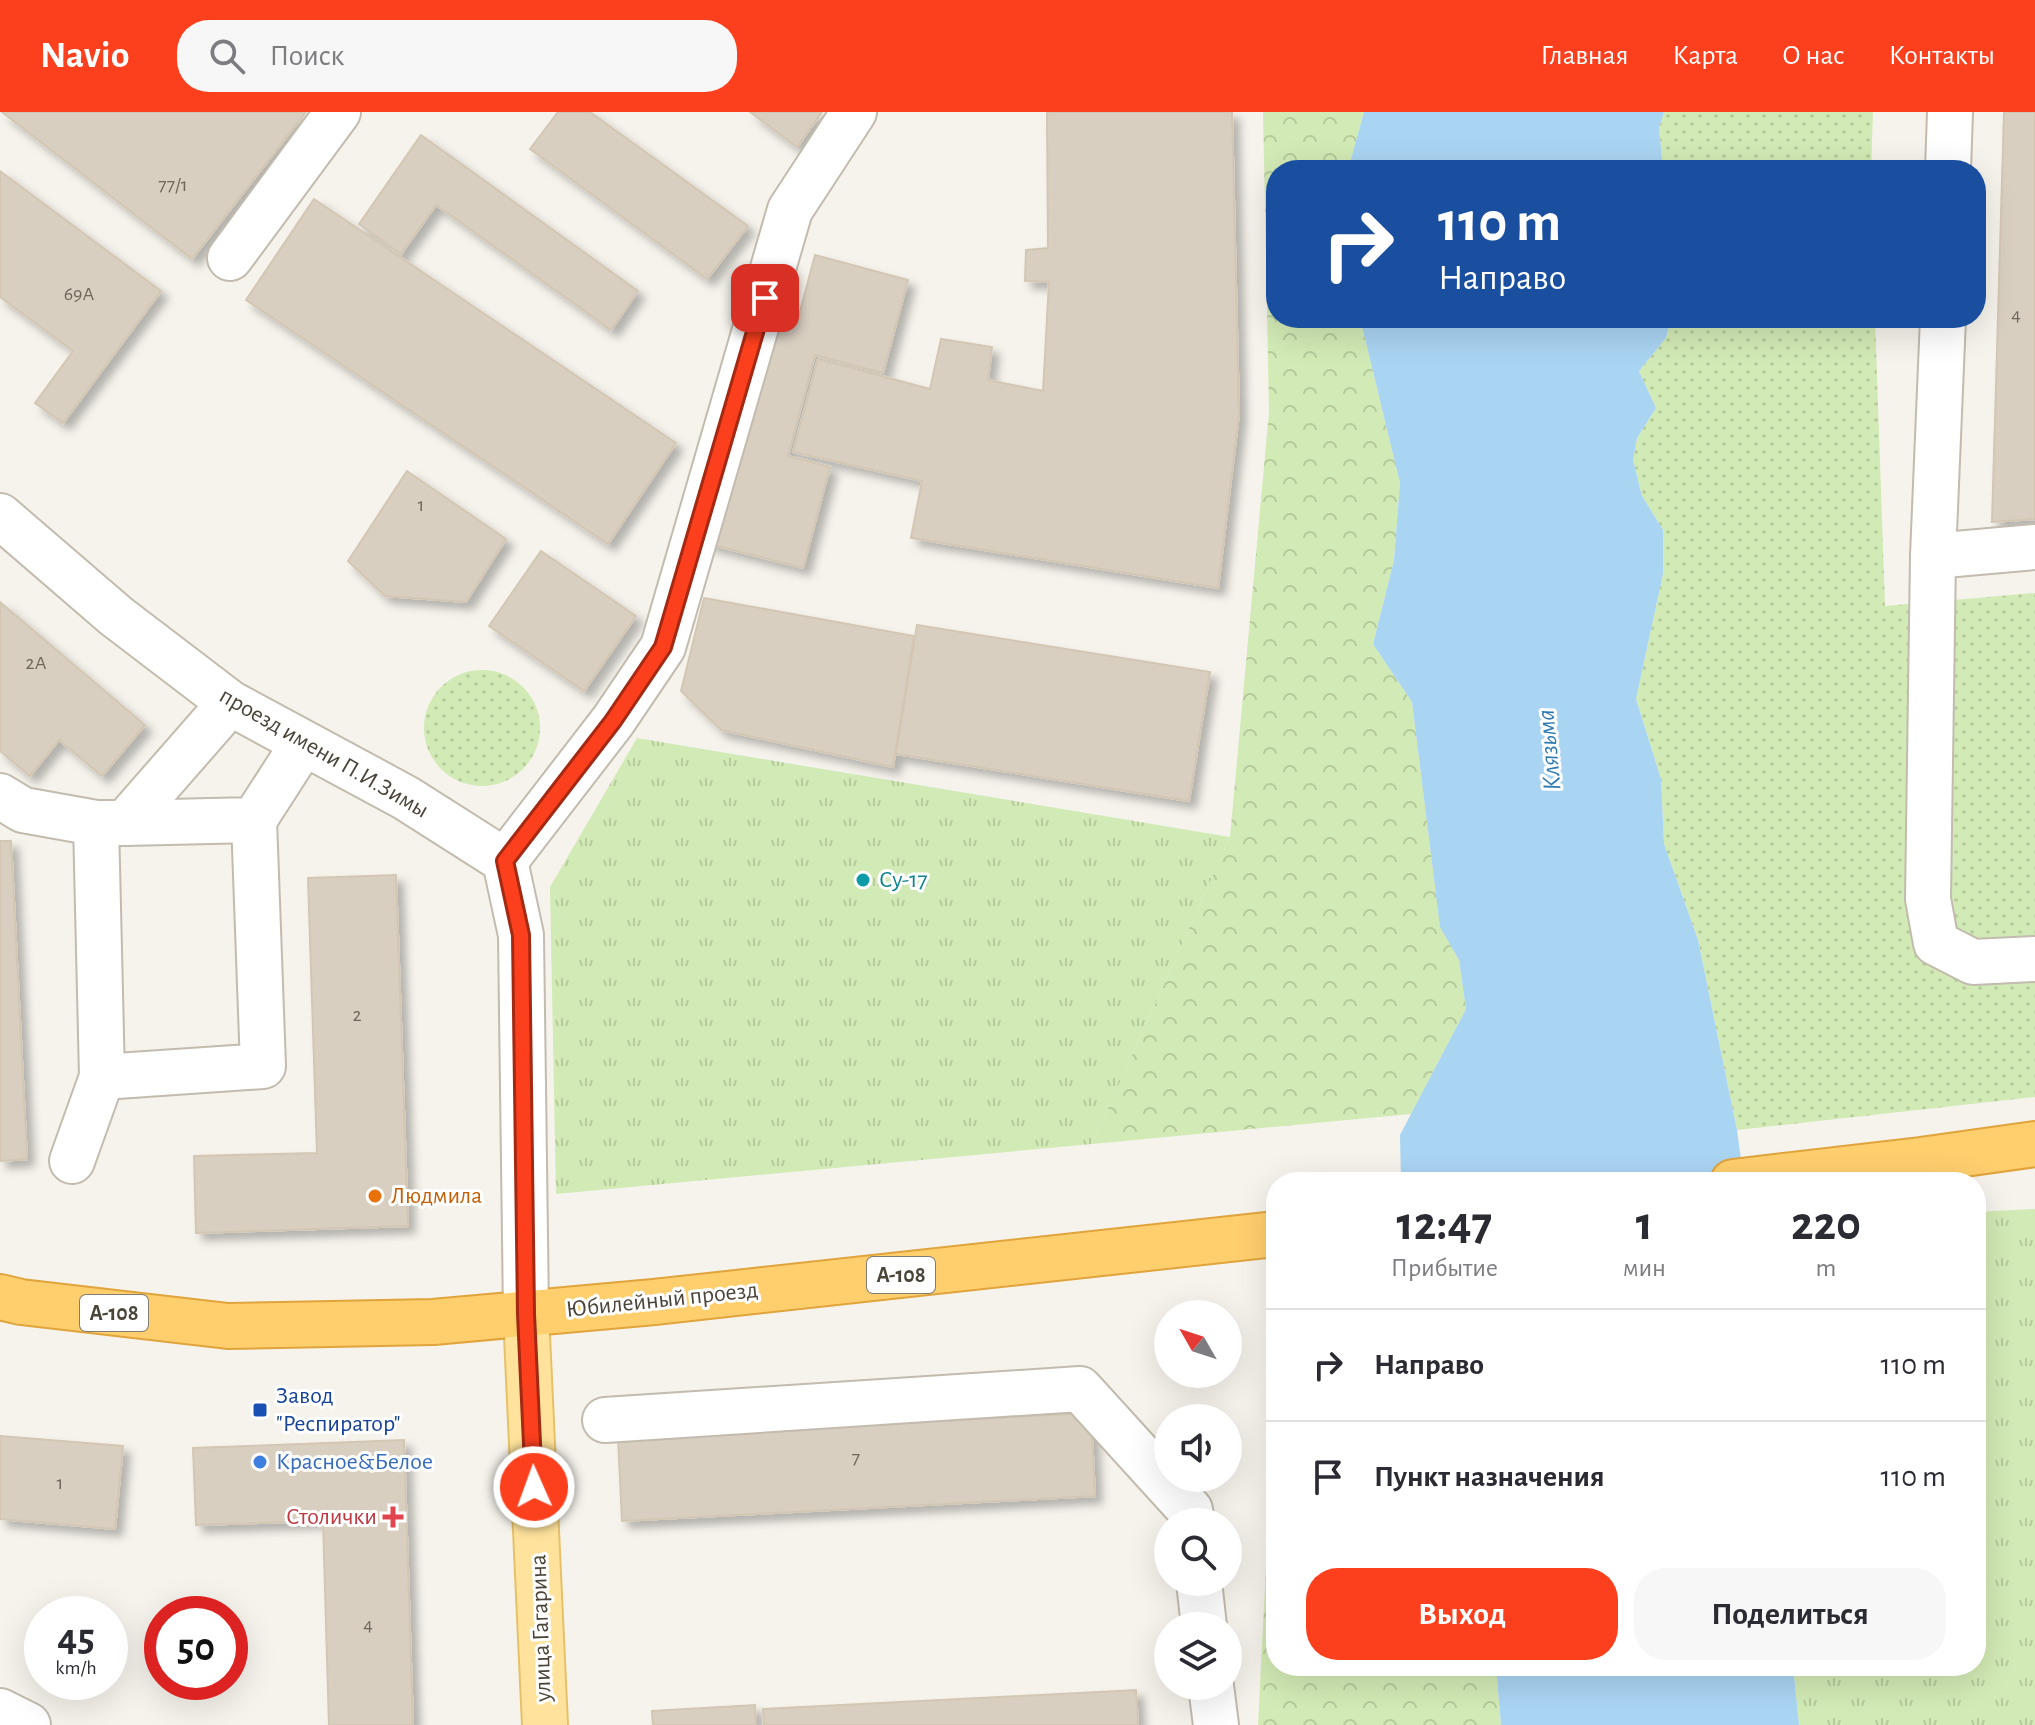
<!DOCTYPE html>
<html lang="ru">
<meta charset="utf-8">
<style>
body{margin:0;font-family:"Alegreya Sans",sans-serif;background:#f7f7f7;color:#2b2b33;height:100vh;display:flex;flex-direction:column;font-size:30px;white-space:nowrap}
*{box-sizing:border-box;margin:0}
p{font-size:26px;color:#7c7c81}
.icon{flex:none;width:44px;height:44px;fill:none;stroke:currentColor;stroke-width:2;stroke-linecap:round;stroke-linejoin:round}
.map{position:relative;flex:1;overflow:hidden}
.details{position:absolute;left:1266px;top:1060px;width:720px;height:504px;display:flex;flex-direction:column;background:#fff;border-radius:32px;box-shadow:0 8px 32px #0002}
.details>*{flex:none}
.guide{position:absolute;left:1266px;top:48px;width:720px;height:168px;border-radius:32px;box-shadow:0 8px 32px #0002;background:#1a4fa0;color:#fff;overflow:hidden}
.needle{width:52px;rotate:309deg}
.buttons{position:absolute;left:1154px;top:1188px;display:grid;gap:16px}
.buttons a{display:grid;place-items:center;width:88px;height:88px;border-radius:50%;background:#fff;box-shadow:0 8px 32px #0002;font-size:40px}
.speed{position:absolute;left:24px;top:1484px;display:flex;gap:16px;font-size:40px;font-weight:700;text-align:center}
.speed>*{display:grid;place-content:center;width:104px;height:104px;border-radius:50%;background:#fff;box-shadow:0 8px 32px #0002;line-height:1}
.speed small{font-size:20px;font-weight:400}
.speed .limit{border:12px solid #d22;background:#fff;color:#111}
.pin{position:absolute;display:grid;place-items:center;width:68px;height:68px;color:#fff;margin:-34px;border-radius:16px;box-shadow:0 4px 12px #0006}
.me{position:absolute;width:88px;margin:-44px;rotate:358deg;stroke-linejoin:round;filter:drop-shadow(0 0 6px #0008)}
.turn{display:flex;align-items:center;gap:28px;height:168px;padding:0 40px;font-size:36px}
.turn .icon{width:104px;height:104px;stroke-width:2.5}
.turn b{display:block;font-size:56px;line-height:68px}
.eta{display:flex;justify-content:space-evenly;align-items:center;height:136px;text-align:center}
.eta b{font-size:48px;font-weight:600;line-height:56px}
.button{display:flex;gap:16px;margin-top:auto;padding:16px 40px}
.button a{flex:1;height:92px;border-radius:32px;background:#fc3f1d;color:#fff;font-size:32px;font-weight:600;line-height:92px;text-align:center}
.button a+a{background:#f7f7f7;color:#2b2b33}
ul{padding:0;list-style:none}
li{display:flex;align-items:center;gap:24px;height:112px;padding:0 40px;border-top:2px solid #e1e1e2}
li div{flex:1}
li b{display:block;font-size:30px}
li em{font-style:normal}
header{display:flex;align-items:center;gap:48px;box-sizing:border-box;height:112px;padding:0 40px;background:#fc3f1d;color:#fff}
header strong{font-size:38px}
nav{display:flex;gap:44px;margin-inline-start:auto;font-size:28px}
.search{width:560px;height:72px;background:#f7f7f7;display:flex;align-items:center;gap:20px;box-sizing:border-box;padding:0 28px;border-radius:32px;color:#7c7c81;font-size:30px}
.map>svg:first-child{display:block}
.grass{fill:url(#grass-dots)}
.forest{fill:url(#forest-crowns)}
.park{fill:url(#park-tufts)}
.water{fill:#a9d4f2}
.building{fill:#d8cfc1;stroke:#d3c7b4;stroke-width:2;filter:url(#shadow)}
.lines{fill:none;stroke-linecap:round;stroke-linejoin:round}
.minor-casing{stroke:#c2bbae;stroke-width:48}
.major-casing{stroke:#e6c16a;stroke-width:48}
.highway-casing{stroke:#e0a43c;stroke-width:48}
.minor{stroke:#fff;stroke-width:44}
.major{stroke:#ffe39c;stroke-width:44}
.highway{stroke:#ffcf6e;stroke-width:44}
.route-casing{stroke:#a42913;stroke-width:20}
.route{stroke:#fc3f1d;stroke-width:14}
.culture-dot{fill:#0f9aa8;stroke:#fff;stroke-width:3}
.food-dot{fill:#e8710a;stroke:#fff;stroke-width:3}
.transit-dot{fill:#1a4fb4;stroke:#fff;stroke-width:3}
.shop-dot{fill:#3f7fe0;stroke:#fff;stroke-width:3}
.health-dot{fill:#e0444e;stroke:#fff;stroke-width:3}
.labels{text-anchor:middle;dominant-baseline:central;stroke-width:6;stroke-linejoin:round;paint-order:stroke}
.number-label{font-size:20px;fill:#6e675b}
.shield{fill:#fff;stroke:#817c74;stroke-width:2}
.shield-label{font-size:22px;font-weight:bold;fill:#4b4439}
.street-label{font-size:24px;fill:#4b4439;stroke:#fff}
.culture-label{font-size:24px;fill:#0d838f;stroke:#fff;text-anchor:start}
.food-label{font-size:24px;fill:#c56008;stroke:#fff;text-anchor:start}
.transit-label{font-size:24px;fill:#164399;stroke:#fff;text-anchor:start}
.shop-label{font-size:24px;fill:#366cbe;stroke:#fff;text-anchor:start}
.health-label{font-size:24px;fill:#be3a42;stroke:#fff;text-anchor:end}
.water-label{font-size:26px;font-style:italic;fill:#2e7ab2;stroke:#fff}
</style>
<header>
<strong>Navio</strong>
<div class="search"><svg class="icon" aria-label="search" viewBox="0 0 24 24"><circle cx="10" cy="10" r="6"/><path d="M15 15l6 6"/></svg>Поиск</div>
<nav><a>Главная</a><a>Карта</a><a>О нас</a><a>Контакты</a></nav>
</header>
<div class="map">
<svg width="2035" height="1613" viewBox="0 0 2035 1613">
<defs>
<pattern id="grass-dots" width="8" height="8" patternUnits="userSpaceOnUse" patternTransform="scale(2)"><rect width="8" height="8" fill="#d2eab5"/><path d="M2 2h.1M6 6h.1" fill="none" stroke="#b6ca9c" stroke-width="1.8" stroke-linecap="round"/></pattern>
<pattern id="forest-crowns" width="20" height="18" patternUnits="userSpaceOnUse" patternTransform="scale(2)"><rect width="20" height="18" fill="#d2eab5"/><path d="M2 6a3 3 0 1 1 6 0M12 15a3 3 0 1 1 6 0" fill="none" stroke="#b6ca9c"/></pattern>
<pattern id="park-tufts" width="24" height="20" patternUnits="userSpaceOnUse" patternTransform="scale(2)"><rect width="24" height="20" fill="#d2eab5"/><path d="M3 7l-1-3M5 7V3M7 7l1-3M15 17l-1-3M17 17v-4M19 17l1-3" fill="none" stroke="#b6ca9c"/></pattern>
<filter id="shadow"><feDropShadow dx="7" dy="7" stdDeviation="4" flood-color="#0004"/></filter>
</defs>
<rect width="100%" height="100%" fill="#f6f3ec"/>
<g class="grass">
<path d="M 1664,0 L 1873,0 L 1871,58 L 1663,58 L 1659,16 Z"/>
<path d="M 1671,206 L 1875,206 L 1885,494 L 2035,481 L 2035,985 L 1737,1018 L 1698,828 L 1664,732 L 1661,667 L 1636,587 L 1663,462 L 1663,418 L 1642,384 L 1633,348 L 1637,326 L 1656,296 L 1639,259 L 1666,226 Z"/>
<circle cx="482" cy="616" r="58"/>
</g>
<g class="forest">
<path d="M 1263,0 L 1364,0 L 1348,58 L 1276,58 L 1276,206 L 1360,206 L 1400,371 L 1394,448 L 1373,532 L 1412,590 L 1440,814 L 1459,848 L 1466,897 L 1411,1002 L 1092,1032 L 1230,725 L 1269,300 Z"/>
<path d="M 1276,1255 L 1276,1554 L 1496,1554 L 1501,1613 L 1258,1613 Z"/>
</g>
<g class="park">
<path d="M 637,626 L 1230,725 L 1092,1032 L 556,1082 L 550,775 Z"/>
<path d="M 2035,1097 L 2035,1613 L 1799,1613 L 1793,1554 L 1976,1554 L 1976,1100 Z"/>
</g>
<g class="water">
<path d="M 1364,0 L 1664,0 L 1659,16 L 1663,58 L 1348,58 Z"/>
<path d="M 1360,206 L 1671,206 L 1666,226 L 1639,259 L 1656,296 L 1637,326 L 1633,348 L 1642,384 L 1663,418 L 1663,462 L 1636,587 L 1661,667 L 1664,732 L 1698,828 L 1737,1018 L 1744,1070 L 1401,1070 L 1400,1023 L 1466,897 L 1459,848 L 1440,815 L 1412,590 L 1373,532 L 1394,448 L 1400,371 Z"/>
<path d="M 1496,1554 L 1793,1554 L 1799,1613 L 1501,1613 Z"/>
</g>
<g class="building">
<path d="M 2,0 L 306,0 L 192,147 Z"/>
<path d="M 558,0 L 590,0 L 748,114 L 707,167 L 530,37 Z"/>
<path d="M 750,0 L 822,0 L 797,35 Z"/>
<path d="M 1047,0 L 1232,0 L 1239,302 L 1218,476 L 911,426 L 922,369 L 793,340 L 818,247 L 930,277 L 941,227 L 992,235 L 988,268 L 1043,279 L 1049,170 L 1025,169 L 1026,138 L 1048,136 Z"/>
<path d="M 2004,0 L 2035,0 L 2035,407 L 1992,410 Z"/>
<path d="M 421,23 L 638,179 L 611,218 L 436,93 L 401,142 L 359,112 Z"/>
<path d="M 0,59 L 161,179 L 63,311 L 35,291 L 73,239 L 0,185 Z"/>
<path d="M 314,87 L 676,331 L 608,432 L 246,188 Z"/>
<path d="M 815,143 L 908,168 L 883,261 L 815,243 L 788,344 L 830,355 L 803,456 L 705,431 L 767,199 L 798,207 Z"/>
<path d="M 407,359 L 506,427 L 466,490 L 385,484 L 348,449 Z"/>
<path d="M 541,439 L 636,504 L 584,579 L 489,514 Z"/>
<path d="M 704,486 L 914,524 L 893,655 L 721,618 L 681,579 Z"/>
<path d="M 0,490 L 145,613 L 102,664 L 59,628 L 30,664 L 0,639 Z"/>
<path d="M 917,513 L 1210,560 L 1189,689 L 896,642 Z"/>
<path d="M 0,729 L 11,729 L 27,1047 L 0,1049 Z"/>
<path d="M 396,763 L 408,1114 L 196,1121 L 194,1044 L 317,1041 L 308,766 Z"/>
<path d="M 1091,1301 L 1095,1384 L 622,1409 L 618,1326 Z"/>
<path d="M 0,1324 L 123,1334 L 115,1417 L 0,1407 Z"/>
<path d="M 404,1328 L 413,1613 L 329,1613 L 323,1409 L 196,1413 L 193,1336 Z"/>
<path d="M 1136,1578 L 1138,1613 L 764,1613 L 763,1597 Z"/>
<path d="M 755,1593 L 756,1613 L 653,1613 L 652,1599 Z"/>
</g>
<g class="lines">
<defs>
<g id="minor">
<path d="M 1948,58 L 1950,0"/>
<path d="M 230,146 L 338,0"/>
<path d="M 1943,206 L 1933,444 L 2035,435"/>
<path d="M 0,404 L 116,504 L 230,591 L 406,686 L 505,749"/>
<path d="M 1933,444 L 1928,787 L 1936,831 L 1973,850 L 2035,847"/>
<path d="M 0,684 L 23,698 L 96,711 L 125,711 L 230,591"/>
<path d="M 96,711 L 102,965 L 263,954 L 254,708"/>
<path d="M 125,711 L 254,708 L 303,632"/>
<path d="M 505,749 L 613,609 L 663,535 L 790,98 L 854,0"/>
<path d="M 505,749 L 521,823 L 526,1202"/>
<path d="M 72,1049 L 102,965"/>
<path d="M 605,1308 L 1080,1277 L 1190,1398 L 1192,1410"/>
<path d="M 1199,1470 L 1204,1514"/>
<path d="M 1211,1574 L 1216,1613"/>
<path d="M 0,1599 L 28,1613"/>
</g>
<path id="major" d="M 526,1202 L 545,1613"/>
<g id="highway">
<path d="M 1733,1070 L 1921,1048 L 2035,1032"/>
<path d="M 0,1185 L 21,1190 L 228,1214 L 433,1210 L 654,1190 L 1276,1122"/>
</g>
</defs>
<use href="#minor" class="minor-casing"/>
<use href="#major" class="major-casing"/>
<use href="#highway" class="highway-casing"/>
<use href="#minor" class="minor"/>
<use href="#major" class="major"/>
<use href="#highway" class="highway"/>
</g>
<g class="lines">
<defs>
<path id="route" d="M 534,1375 L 526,1202 L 521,823 L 505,749 L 613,609 L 663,535 L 765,186"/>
</defs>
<use href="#route" class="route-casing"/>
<use href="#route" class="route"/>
</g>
<circle class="culture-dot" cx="863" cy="768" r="8"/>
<circle class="food-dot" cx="375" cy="1084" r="8"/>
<rect class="transit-dot" x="252" y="1290" width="16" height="16" rx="4"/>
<circle class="shop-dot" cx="260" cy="1350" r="8"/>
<path class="health-dot" d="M389 1393h8v8h8v8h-8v8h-8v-8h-8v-8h8z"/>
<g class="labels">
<g class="number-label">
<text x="173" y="73">77/1</text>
<text x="79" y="182">69А</text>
<text x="2016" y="203">4</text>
<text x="421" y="393">1</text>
<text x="36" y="551">2А</text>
<text x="357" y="903">2</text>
<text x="856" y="1346">7</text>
<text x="60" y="1371">1</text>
<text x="368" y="1513">4</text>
</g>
<g class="shield">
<rect x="867" y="1145" width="68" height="36" rx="6"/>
<rect x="80" y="1183" width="68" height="36" rx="6"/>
</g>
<g class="shield-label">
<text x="901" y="1163">А-108</text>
<text x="114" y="1201">А-108</text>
</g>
<g class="street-label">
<text transform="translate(324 641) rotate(30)">проезд имени П.И.Зимы</text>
<text transform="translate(662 1188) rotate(-6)">Юбилейный проезд</text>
<text transform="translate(541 1516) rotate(-92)">улица Гагарина</text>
</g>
<g class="culture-label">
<text x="879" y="768">Су-17</text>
</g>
<g class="food-label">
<text x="391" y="1084">Людмила</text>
</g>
<g class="transit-label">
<text x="276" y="1284">Завод<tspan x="276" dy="28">"Респиратор"</tspan></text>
</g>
<g class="shop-label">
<text x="276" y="1350">Красное&amp;Белое</text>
</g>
<g class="health-label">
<text x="377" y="1405">Столички</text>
</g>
<g class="water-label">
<text transform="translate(1549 638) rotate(-95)">Клязьма</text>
</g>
</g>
</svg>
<div class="buttons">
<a><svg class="needle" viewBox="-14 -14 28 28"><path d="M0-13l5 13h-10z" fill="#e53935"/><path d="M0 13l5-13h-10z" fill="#7c7c81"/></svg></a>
<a><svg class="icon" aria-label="sound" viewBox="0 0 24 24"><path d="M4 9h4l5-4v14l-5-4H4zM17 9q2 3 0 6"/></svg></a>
<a><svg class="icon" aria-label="search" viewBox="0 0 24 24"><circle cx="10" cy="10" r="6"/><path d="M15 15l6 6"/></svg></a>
<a><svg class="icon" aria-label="layers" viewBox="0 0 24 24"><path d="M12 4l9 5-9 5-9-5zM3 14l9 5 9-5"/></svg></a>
</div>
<div class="speed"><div>45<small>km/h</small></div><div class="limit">50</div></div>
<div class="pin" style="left:765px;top:186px;background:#d93025"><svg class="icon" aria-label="arrive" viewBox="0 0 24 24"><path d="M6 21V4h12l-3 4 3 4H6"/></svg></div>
<svg class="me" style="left:534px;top:1375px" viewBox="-20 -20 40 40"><circle r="17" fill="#fc3f1d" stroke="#fff" stroke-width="3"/><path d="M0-11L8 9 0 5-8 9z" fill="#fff"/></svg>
<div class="guide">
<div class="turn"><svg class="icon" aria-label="right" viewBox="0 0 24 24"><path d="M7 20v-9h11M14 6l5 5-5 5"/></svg><div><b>110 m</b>Направо</div></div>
</div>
<section class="details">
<div class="eta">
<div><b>12:47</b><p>Прибытие</p></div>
<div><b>1</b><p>мин</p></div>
<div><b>220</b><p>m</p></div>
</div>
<ul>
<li><svg class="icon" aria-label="right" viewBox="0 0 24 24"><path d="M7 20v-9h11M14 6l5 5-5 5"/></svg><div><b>Направо</b></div><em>110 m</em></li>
<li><svg class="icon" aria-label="arrive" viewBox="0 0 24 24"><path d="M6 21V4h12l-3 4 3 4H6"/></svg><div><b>Пункт назначения</b></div><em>110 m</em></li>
</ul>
<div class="button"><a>Выход</a><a>Поделиться</a></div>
</section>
</div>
